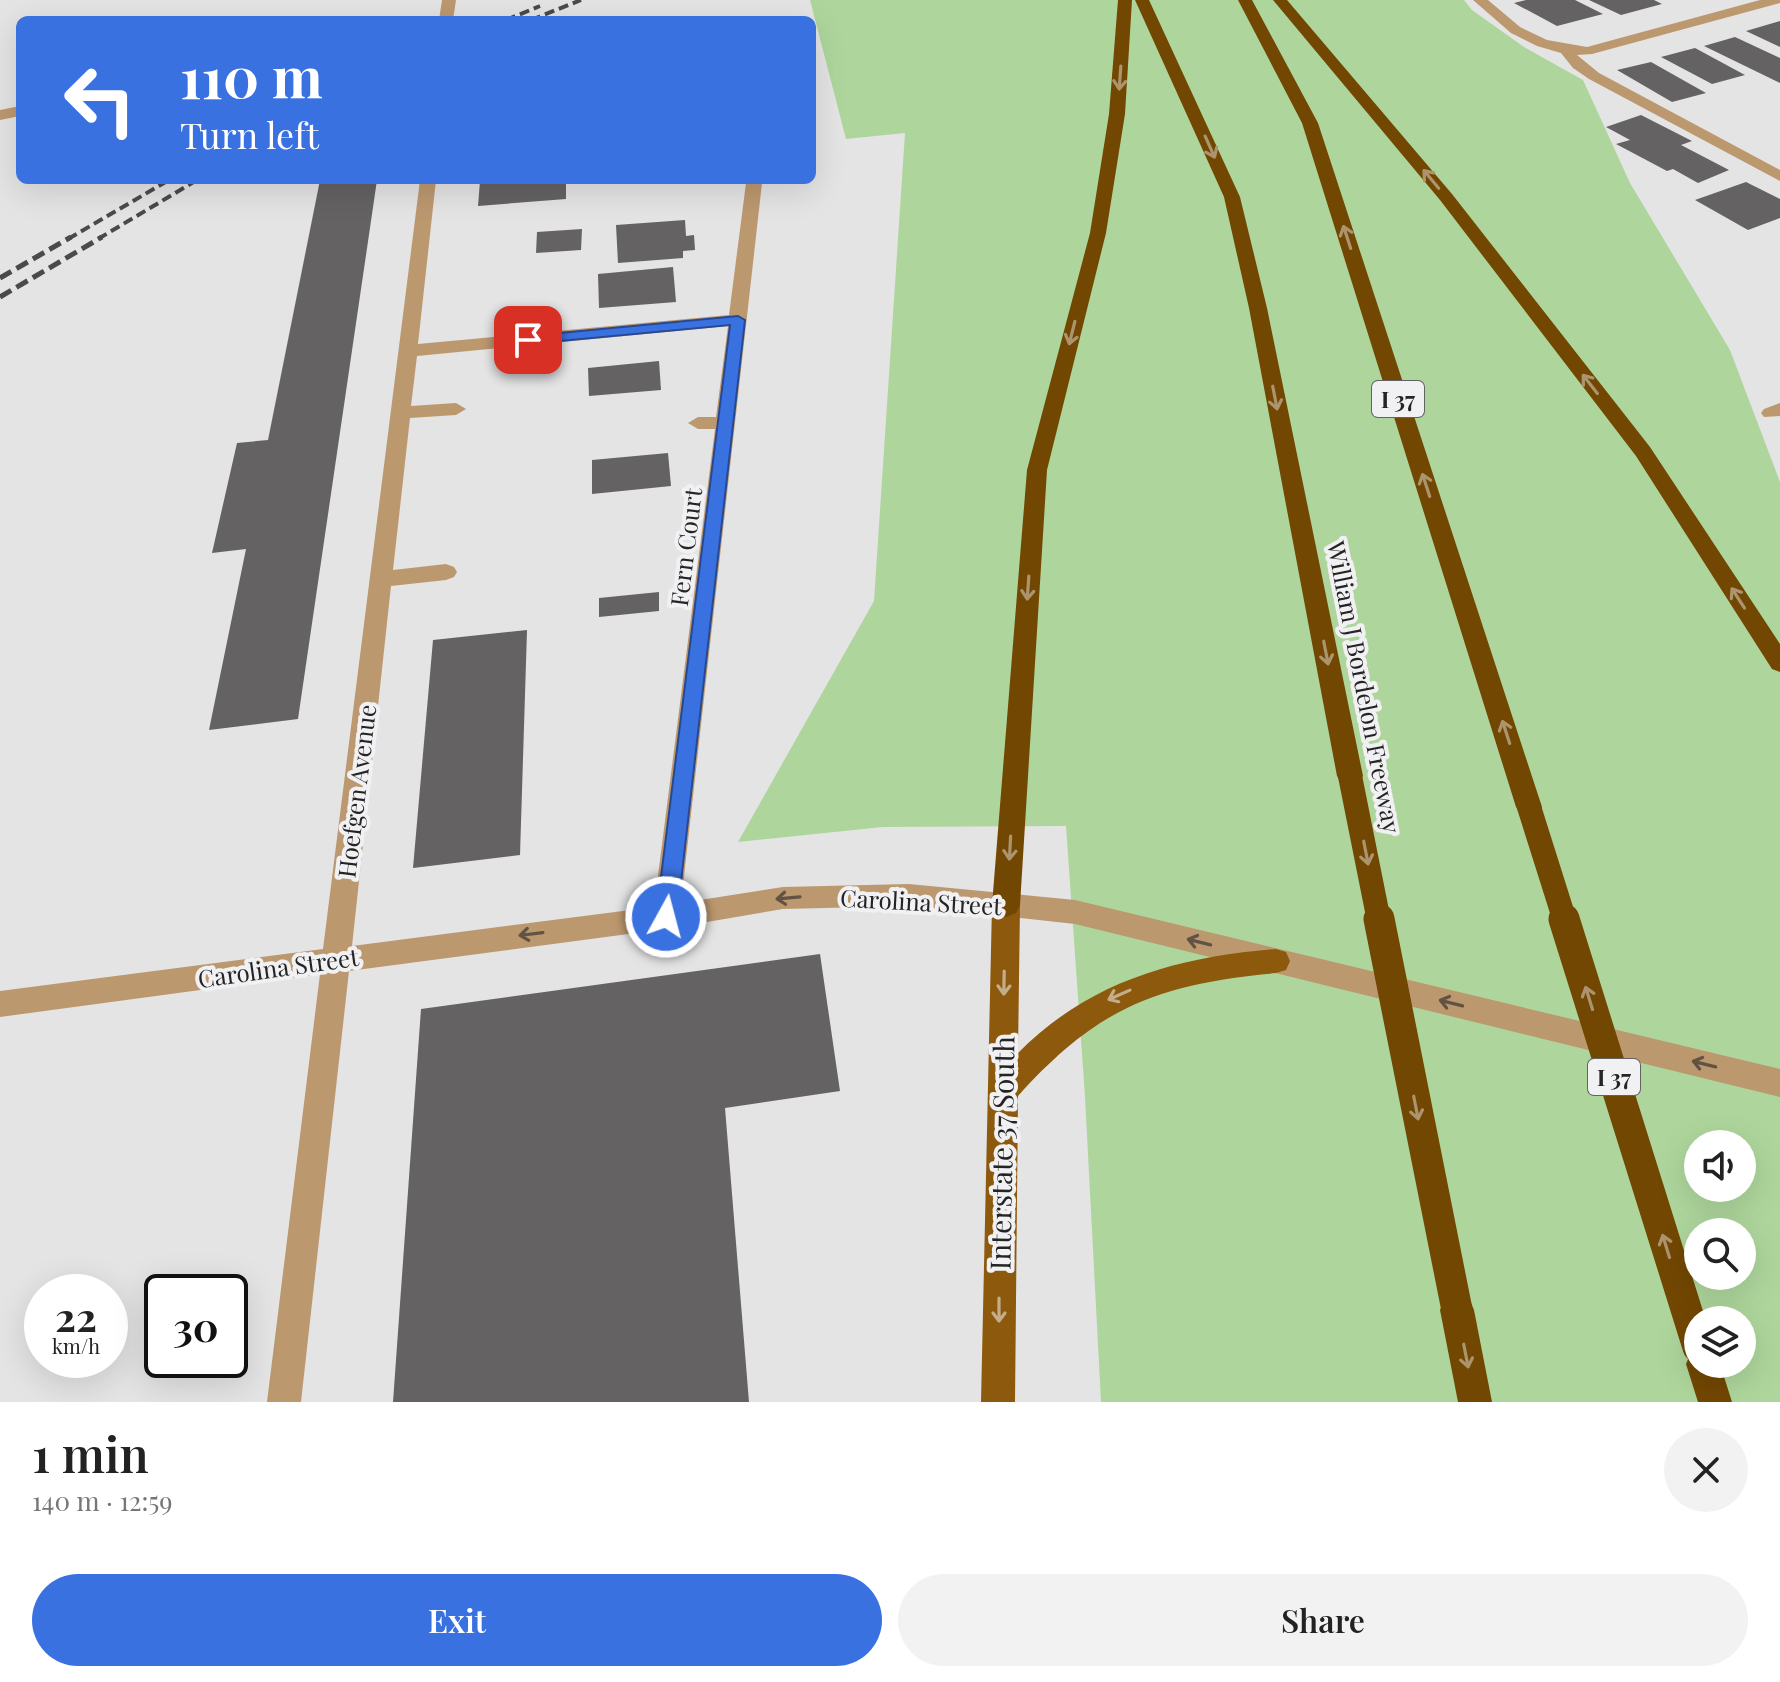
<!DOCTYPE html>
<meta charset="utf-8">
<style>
body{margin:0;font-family:"Playfair Display",serif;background:#f2f2f2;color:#222;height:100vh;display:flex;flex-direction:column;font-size:30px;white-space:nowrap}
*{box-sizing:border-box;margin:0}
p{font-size:26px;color:#767676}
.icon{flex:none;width:44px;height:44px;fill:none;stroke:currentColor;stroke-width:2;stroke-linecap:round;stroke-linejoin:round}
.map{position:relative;height:1402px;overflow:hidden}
.side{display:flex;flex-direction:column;background:#fff;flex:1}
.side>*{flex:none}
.top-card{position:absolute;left:16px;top:16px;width:800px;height:168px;border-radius:12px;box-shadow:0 8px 32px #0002;background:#3a71e1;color:#fff;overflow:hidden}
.tools{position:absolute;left:1684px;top:1130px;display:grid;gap:16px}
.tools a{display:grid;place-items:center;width:72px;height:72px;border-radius:50%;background:#fff;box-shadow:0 8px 32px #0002;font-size:40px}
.speed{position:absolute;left:24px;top:1274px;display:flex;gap:16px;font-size:40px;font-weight:700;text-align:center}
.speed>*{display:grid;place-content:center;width:104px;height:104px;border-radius:50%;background:#fff;box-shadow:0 8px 32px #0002;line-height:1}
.speed small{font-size:20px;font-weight:400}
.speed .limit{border:4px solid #111;border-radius:12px;background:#fff;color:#111}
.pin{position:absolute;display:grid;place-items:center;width:68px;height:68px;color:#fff;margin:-34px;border-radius:16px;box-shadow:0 4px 12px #0006}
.me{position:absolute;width:88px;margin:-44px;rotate:7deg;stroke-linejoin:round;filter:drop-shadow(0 0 6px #0008)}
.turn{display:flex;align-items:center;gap:28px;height:168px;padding:0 32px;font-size:36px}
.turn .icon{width:104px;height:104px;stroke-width:2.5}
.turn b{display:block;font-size:56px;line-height:68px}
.round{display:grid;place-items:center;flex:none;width:84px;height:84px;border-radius:42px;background:#f2f2f2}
.summary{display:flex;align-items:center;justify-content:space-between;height:136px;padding:0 32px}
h1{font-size:48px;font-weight:600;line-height:60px}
.primary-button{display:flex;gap:16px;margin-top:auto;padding:16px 32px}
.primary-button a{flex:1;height:92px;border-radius:48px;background:#3a71e1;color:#fff;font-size:32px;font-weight:600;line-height:92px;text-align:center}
.primary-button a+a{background:#f2f2f2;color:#222}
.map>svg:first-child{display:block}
.green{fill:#aed69c;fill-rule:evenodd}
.building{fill:#646262}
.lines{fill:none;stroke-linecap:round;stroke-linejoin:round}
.minor{fill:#bc986f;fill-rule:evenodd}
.major{fill:#8d590c;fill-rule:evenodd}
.highway{fill:#724702;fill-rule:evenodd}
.rail-far1{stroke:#4a4a4b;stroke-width:4;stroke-dasharray:10 5;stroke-linecap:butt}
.rail{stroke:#4a4a4b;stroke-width:5;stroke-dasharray:13 6;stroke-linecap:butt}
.highway-bridge-far1{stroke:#724702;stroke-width:24}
.highway-bridge{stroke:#724702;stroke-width:31}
.oneway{stroke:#ab946e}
.oneway2{stroke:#615243}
.oneway3{stroke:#c4ad8b}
.route{fill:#3a71e1;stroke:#264992;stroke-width:2}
.labels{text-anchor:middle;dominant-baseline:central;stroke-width:8;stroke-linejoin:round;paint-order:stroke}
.shield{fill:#f1f1f3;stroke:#626263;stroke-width:2}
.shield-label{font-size:22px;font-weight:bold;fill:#242425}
.street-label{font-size:24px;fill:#242425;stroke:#f1f1f3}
.near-street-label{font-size:28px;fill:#242425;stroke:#f1f1f3}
</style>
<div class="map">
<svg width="1780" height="1402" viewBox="0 0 1780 1402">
<rect width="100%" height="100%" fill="#e4e4e5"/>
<path class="green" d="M 810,0 L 1464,0 L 1472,10 L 1524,47 L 1583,80 L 1630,183 L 1730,350 L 1780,482 L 1780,1402 L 1101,1402 L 1085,1097 L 1066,826 L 883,827 L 738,842 L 874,601 L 905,133 L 846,139 ZM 1698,1144 L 1742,1144 L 1742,1188 L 1698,1188 ZM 1698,1232 L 1742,1232 L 1742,1276 L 1698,1276 ZM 1698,1320 L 1742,1320 L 1742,1364 L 1698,1364 Z"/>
<g class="building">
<path d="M 1526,0 L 1575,0 L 1603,14 L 1557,26 L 1514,3 Z"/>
<path d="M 1589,0 L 1654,0 L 1662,4 L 1621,15 Z"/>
<path d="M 1780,21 L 1780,47 L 1746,31 Z"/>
<path d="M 1735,37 L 1780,58 L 1780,83 L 1704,46 Z"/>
<path d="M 1695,48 L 1745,75 L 1712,84 L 1661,57 Z"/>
<path d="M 1651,62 L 1706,93 L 1672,102 L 1617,70 Z"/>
<path d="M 1641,115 L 1692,141 L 1681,145 L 1729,170 L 1698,183 L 1673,169 L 1667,171 L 1616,144 L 1630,140 L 1606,127 Z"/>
<path d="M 320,180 L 377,180 L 298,719 L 209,730 L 246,549 L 212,553 L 237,443 L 268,440 Z"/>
<path d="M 497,180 L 566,180 L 566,199 L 478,206 L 480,181 Z"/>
<path d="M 1746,182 L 1780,199 L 1780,218 L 1748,230 L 1695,200 Z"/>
<path d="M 685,220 L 686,236 L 694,235 L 695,250 L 683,251 L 683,258 L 618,263 L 616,225 Z"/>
<path d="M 582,229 L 581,250 L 536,253 L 537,232 Z"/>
<path d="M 673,267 L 676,302 L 599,308 L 598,274 Z"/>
<path d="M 659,361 L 661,390 L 589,396 L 588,368 Z"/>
<path d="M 668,453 L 671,486 L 592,494 L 592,460 Z"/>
<path d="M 659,592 L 659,611 L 599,617 L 599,598 Z"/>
<path d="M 527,630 L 520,855 L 413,868 L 433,640 Z"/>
<path d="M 820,954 L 840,1091 L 725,1108 L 749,1402 L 393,1402 L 421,1009 Z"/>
</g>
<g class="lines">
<g class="minor">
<path d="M 442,0 L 456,0 L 453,20 L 439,20 Z"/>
<path d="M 1473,0 L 1488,0 L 1520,27 L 1547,40 L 1587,47 L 1760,0 L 1780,0 L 1780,3 L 1592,54 L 1577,55 L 1599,73 L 1780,170 L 1780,181 L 1589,79 L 1573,68 L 1561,53 L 1537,46 L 1511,33 Z"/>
<path d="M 20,106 L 20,116 L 0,120 L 0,110 Z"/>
<path d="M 420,180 L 436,180 L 418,344 L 729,315 L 746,183 L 748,180 L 760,180 L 762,183 L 681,903 L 783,887 L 909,884 L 1075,900 L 1780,1069 L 1780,1097 L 1075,924 L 909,906 L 783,909 L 666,929 L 349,971 L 301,1402 L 267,1402 L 320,974 L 0,1017 L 0,991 L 323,949 ZM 728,326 L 716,417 L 698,417 L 688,423 L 698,429 L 715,429 L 654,907 L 352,946 L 391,586 L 446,580 L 454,577 L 457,572 L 454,567 L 446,564 L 393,570 L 410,418 L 456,415 L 466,409 L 456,403 L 411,406 L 417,356 Z"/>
<path d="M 1780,403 L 1780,416 L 1764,417 L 1761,413 L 1764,409 Z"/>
</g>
<path class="major" d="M 1006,893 L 1016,897 L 1020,905 L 1018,1053 C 1089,981 1178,957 1276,949 L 1286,952 L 1290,961 L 1286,970 L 1276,973 C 1158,984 1098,1007 1018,1096 L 1015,1402 L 981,1402 L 992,905 L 996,897 Z"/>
<g class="highway">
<path d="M 1118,0 L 1132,0 L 1125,114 L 1106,233 L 1047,470 L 1020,905 L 1016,913 L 1006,917 L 996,913 L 992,905 L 1027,470 L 1090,233 L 1109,114 Z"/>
<path d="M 1135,0 L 1149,0 L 1240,197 L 1267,308 L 1363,776 L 1359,783 L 1350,786 L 1341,783 L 1337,776 L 1249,308 L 1224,197 Z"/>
<path d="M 1238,0 L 1252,0 L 1318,123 L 1542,807 L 1538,814 L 1529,817 L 1520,814 L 1516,807 L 1302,123 Z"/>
<path d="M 1273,0 L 1287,0 L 1452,194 L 1650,447 L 1780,644 L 1780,672 L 1772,669 L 1636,456 L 1440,200 Z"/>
<path d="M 1457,1293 L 1469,1298 L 1474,1310 L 1492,1402 L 1458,1402 L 1440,1310 L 1445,1298 Z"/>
<path d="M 1698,1349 L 1698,1364 L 1720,1364 L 1732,1402 L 1698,1402 L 1686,1364 L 1691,1352 Z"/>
</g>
<g class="rail-far1">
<path d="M 506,20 L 540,6"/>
<path d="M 531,20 L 581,0"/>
<path d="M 68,239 L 169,180"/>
<path d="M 98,239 L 197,180"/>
</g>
<g class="rail">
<path d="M 0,278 L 71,237"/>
<path d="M 0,297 L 102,237"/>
</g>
<g class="highway-bridge-far1">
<path d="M 1350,776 L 1379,921"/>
<path d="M 1529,807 L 1565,921"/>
</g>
<g class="highway-bridge">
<path d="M 1379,919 L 1457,1310"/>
<path d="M 1564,919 L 1698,1347"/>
</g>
</g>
<defs><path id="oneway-shaft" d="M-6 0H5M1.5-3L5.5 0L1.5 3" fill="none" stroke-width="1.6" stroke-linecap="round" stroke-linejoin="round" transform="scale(2)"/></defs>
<g class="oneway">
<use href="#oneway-shaft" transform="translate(1120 78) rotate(94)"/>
<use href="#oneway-shaft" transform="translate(1210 147) rotate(66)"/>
<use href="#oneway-shaft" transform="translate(1431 179) rotate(-130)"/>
<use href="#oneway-shaft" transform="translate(1347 237) rotate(-108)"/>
<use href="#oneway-shaft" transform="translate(1072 333) rotate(104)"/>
<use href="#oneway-shaft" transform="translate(1590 384) rotate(-128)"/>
<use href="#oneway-shaft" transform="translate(1275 398) rotate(79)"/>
<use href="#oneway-shaft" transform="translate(1426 485) rotate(-108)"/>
<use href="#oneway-shaft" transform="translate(1028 588) rotate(94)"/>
<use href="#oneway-shaft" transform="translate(1738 598) rotate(-123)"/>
<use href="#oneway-shaft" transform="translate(1326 653) rotate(79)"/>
<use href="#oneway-shaft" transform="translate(1506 732) rotate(-108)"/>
<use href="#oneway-shaft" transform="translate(1010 848) rotate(93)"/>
<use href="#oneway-shaft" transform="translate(1366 853) rotate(79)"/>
<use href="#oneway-shaft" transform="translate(1589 998) rotate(-107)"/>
<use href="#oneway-shaft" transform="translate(1416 1108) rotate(79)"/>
<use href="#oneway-shaft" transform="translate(1666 1246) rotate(-107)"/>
<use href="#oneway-shaft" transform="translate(1466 1356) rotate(79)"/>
</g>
<g class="oneway2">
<use href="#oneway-shaft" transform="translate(788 898) rotate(175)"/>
<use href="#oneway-shaft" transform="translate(531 934) rotate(173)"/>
<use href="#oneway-shaft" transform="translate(1199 942) rotate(-166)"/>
<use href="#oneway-shaft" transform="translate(1451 1003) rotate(-166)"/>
<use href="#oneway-shaft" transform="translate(1704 1064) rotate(-166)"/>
</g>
<g class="oneway3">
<use href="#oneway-shaft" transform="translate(1004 983) rotate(91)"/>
<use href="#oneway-shaft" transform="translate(1119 995) rotate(156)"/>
<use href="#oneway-shaft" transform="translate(999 1310) rotate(90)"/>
</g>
<path class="route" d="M 738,316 L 745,320 L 677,917 L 674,923 L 666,926 L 659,923 L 656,917 L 730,325 L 528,344 L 521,340 L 528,336 Z"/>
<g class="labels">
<g class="shield">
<rect x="1372" y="381" width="52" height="36" rx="6"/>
<rect x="1588" y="1059" width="52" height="36" rx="6"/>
</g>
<g class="shield-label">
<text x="1398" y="399">I 37</text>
<text x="1614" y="1077">I 37</text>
</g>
<g class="street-label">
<text transform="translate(685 547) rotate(-83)">Fern Court</text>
<text transform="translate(1365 687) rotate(79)">William J Bordelon Freeway</text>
<text transform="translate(356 791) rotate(-83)">Hoefgen Avenue</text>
<text transform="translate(921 901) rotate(3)">Carolina Street</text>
<text transform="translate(278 967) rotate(-8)">Carolina Street</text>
</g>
<g class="near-street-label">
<text transform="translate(1001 1153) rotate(-89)">Interstate 37 South</text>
</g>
</g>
</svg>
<div class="tools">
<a><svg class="icon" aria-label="sound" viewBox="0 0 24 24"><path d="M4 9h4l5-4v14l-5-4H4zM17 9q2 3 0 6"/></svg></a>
<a><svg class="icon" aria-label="search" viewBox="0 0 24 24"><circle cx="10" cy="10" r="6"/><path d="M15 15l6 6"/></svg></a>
<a><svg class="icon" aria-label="layers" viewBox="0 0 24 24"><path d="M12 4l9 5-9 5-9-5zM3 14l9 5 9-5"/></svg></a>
</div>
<div class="speed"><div>22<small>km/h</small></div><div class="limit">30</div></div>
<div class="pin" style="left:528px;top:340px;background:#d93025"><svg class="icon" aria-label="arrive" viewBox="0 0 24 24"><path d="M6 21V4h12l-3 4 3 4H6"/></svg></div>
<svg class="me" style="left:666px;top:917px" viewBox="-20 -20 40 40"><circle r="17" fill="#3a71e1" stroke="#fff" stroke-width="3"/><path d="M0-11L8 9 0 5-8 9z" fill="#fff"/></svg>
<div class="top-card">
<div class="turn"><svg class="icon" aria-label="left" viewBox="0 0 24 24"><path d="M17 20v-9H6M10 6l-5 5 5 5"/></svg><div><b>110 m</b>Turn left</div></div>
</div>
</div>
<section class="side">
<div class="summary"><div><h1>1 min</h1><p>140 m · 12:59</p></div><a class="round"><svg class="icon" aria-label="close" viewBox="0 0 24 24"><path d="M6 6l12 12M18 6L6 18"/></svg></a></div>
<div class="primary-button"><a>Exit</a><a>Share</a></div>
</section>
